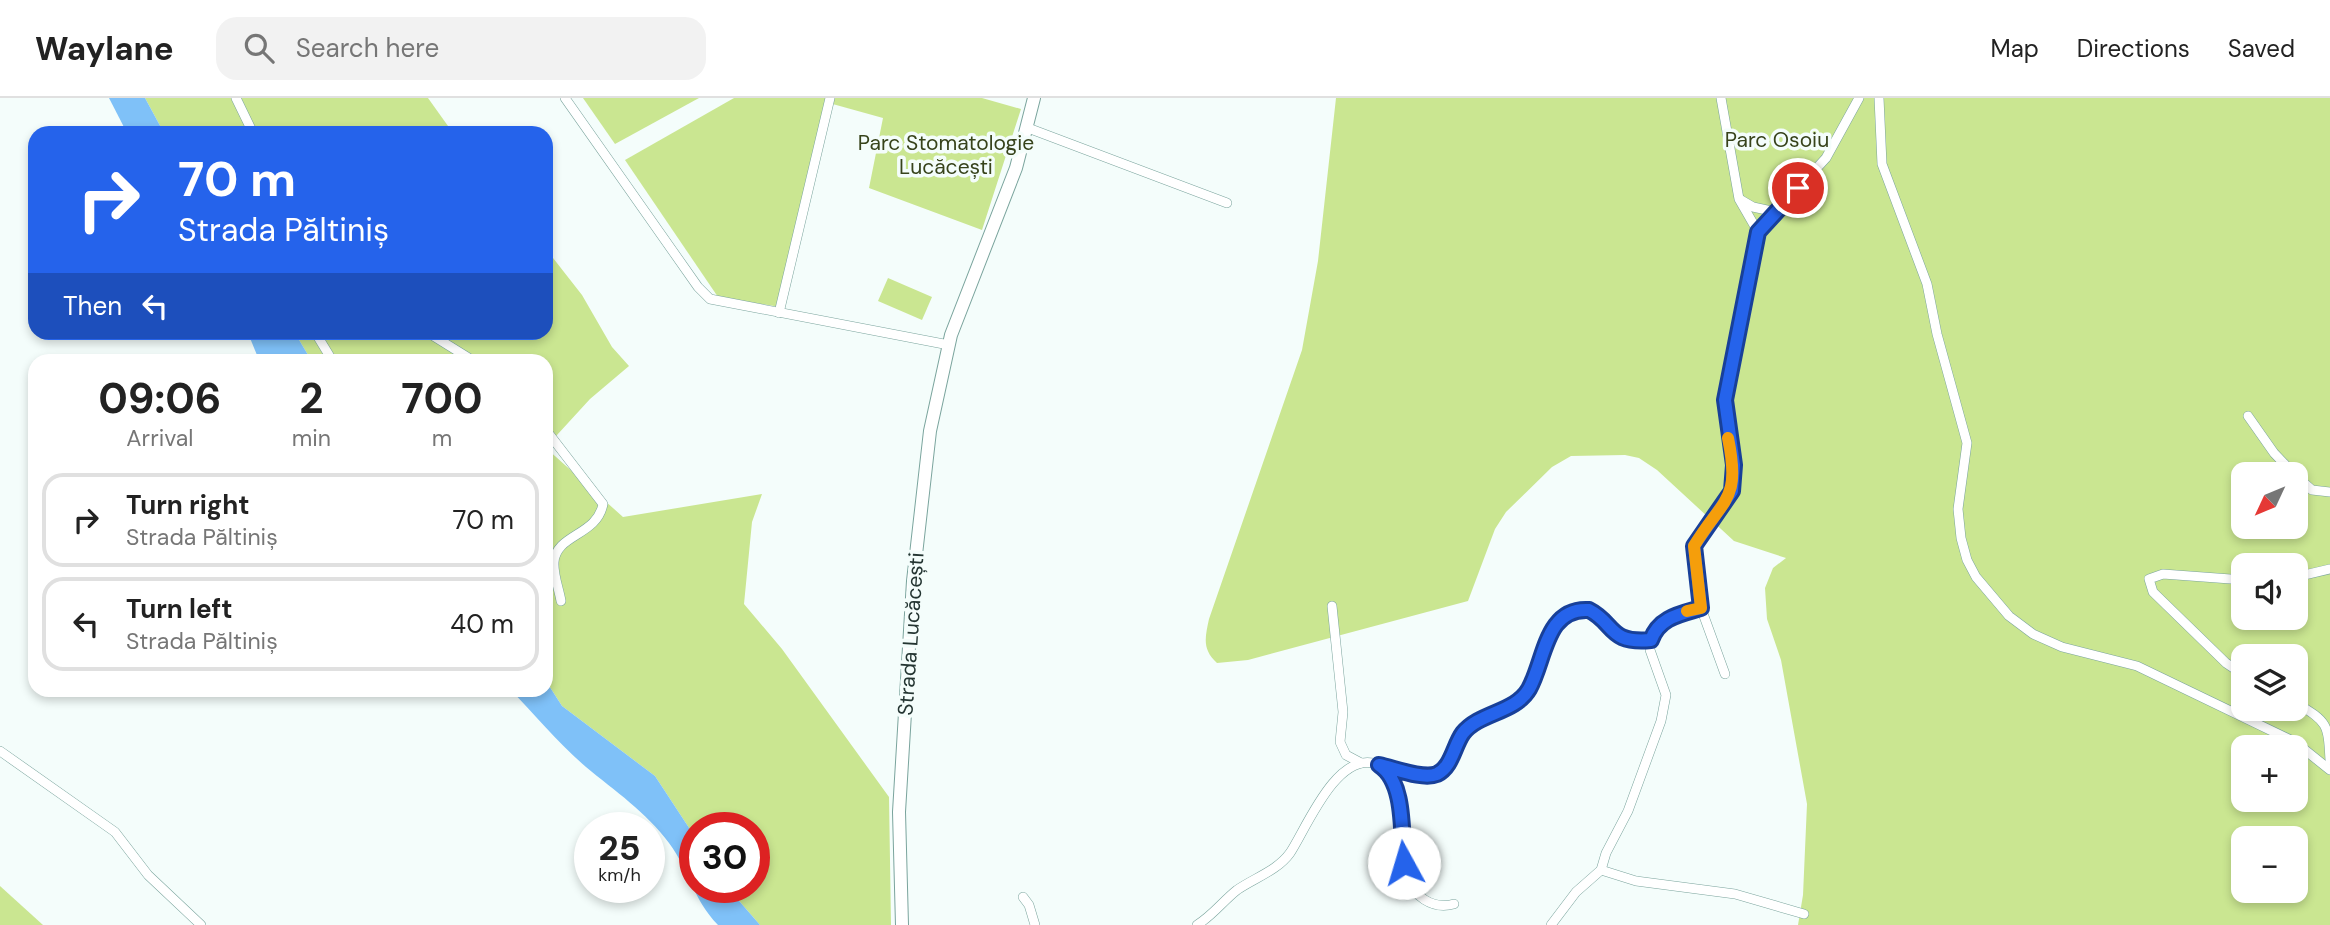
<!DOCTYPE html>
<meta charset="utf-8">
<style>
body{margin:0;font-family:"DM Sans",sans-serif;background:#f2f2f2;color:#222;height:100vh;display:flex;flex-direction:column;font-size:26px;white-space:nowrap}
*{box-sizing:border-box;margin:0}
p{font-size:23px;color:#767676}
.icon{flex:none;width:38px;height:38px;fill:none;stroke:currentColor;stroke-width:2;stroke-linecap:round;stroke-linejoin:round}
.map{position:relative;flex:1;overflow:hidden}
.details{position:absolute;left:28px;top:256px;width:525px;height:343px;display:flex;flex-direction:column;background:#fff;border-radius:21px;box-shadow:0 4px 10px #0003}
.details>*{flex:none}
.hud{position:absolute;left:28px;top:28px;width:525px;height:214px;border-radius:21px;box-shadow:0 4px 10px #0003;background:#2563eb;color:#fff;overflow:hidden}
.needle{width:46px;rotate:226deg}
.tools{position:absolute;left:2231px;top:364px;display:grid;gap:14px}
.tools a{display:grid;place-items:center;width:77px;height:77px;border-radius:14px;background:#fff;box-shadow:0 4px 10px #0003;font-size:35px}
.speed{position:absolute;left:574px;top:714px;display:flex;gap:14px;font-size:35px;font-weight:700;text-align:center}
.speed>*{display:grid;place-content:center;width:91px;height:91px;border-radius:50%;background:#fff;box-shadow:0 4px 10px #0003;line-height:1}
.speed small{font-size:18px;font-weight:400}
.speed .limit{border:10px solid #d22;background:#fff;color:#111}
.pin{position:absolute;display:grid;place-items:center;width:60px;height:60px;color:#fff;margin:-30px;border:4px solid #fff;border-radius:50%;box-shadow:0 2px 7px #0007}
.me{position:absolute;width:77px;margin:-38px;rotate:354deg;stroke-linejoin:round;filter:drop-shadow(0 0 5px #0008)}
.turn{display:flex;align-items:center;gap:24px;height:147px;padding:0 35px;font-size:32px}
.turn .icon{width:91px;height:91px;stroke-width:2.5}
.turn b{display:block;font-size:49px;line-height:60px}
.then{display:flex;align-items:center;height:66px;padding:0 35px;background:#0003;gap:14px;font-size:26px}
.eta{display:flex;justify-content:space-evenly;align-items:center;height:119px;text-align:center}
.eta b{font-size:42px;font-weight:700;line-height:49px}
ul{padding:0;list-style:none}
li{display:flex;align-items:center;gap:21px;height:94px;margin:0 14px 10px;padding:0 21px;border:4px solid #e0e0e0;border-radius:21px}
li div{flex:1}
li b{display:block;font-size:26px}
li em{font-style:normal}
header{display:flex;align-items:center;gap:42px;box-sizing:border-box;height:98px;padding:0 35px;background:#fff;border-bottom:2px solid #e0e0e0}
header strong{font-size:33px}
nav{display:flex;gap:38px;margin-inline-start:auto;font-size:24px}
.search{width:490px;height:63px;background:#f2f2f2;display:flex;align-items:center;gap:18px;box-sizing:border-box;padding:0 24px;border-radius:21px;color:#767676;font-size:26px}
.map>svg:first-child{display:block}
.green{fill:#cae691;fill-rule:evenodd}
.water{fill:#7fc1f8}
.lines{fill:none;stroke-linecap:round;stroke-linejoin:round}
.minor-casing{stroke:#7aa49d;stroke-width:10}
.major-casing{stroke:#7aa49d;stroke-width:14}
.minor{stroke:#fff;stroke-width:9}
.major{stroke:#fff;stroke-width:12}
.route-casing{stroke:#184099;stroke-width:18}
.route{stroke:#2563eb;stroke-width:12}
.slow{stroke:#f59e0b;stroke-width:12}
.labels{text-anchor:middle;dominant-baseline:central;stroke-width:7;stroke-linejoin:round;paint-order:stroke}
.park-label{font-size:21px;fill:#37431b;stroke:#f4fdfb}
.street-label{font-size:21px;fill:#243532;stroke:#f4fdfb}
</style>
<header>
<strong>Waylane</strong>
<div class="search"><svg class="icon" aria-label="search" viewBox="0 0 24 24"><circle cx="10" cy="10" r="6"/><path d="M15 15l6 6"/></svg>Search here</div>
<nav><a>Map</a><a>Directions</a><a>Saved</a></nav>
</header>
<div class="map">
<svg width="2330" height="827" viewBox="0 0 2330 827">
<rect width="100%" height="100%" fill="#f4fdfb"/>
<g class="green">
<path d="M 145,0 L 428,0 L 453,35 L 164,35 Z"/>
<path d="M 583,0 L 699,0 L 615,46 Z"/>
<path d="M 734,0 L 828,0 L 780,209 L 718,199 L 625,62 Z"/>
<path d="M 830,0 L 982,0 L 1021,11 L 982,132 L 869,90 L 883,20 L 829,5 Z"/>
<path d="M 1336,0 L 2330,0 L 2330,827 L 1798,827 L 1803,797 L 1807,706 L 1781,562 L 1767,521 L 1765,490 L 1773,470 L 1786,460 L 1734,443 L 1657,372 L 1639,360 L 1625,357 L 1571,358 L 1552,369 L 1506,414 L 1495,431 L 1468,503 L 1248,562 L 1217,565 C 1202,551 1205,540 1209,521 L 1302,252 L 1318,163 ZM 2244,376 L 2296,376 L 2296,429 L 2244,429 ZM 2244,467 L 2296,467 L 2296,520 L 2244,520 ZM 2244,558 L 2296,558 L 2296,611 L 2244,611 ZM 2244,649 L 2296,649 L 2296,702 L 2244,702 ZM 2244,740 L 2296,740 L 2296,793 L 2244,793 Z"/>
<path d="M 546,151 L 582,197 L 612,249 L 629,268 L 590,301 L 546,349 L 546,262 L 311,262 L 295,235 L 546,234 Z"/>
<path d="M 888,180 L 932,199 L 922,222 L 878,203 Z"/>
<path d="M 546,350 L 623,419 L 762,396 L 752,424 L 744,506 L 782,551 L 889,699 L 891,827 L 760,827 L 727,789 L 754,789 L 754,730 L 695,730 L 695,739 L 655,678 L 562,608 L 546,583 Z"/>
<path d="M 0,788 L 43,827 L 0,827 Z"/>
</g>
<g class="water">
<path d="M 109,0 L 145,0 L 164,35 L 127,35 Z"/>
<path d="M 248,235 L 295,235 L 311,262 L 259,262 Z"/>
<path d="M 546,583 L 562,608 L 655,678 L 695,739 L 695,789 L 727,789 L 760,827 L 718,827 C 692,800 690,773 669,745 C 646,714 615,693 586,669 C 559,646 535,617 511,592 L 546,592 Z"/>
</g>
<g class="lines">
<defs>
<g id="minor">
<path d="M 236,0 L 253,35"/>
<path d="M 565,0 L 698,189 L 710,201 L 949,247"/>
<path d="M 1721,0 L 1739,101 L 1758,134"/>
<path d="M 1879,0 L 1882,66 L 1927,186 L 1937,236 L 1967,345 L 1958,411 L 1961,440 L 1967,462 L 1976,479 L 2009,518 L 2033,536 L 2062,549 L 2137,568 L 2295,644 L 2330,672"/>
<path d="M 1028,30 L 1227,105"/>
<path d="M 1741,102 L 1753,109 L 1776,114"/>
<path d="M 779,215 L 830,0"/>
<path d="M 315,234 L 332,262"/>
<path d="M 427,234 L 472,262"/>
<path d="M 2248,318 L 2274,355 L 2294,376"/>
<path d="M 546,332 L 603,406 C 597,438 556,436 554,464 C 553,476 559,491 561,503"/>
<path d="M 2296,378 L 2312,392 L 2330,394"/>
<path d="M 2296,479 L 2330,471"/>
<path d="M 2244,482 L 2163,476 L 2149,481 L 2153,494 L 2226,565 L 2244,577"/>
<path d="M 1332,508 L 1343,614 L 1340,644 L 1346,657 L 1361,665"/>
<path d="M 1725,576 L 1701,510 L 1693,456 L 1694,448 L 1732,393 L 1734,367 L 1725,302 L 1758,134 L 1826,60 L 1859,0"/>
<path d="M 2296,605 C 2328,624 2328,626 2330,662"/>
<path d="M 0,653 L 115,734 L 148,777 L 201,827"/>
<path d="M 1381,667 L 1427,677 L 1439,675 C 1453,663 1455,643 1468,630 C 1485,615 1510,613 1524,596 C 1547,571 1540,509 1589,512 L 1622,539 L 1651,542"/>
<path d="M 1601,772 L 1636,783 L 1735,796 L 1804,816"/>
<path d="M 1023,799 L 1029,807 L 1035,827"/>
<path d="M 1197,827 C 1213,817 1223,803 1237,792 C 1254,780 1277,773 1290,755 C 1306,731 1335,657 1373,665 C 1382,667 1389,673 1392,681 C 1405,709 1402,747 1406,777 C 1413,798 1432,812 1454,806"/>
<path d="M 1551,827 L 1576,794 L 1601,772 L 1606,755 L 1628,713 L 1661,623 L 1666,597 L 1650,552 L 1651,540 L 1675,516 L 1701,510"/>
</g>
<path id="major" d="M 902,827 L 899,714 L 913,483 L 930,333 L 951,237 L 1016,70 L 1034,0"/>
</defs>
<use href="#minor" class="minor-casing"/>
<use href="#major" class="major-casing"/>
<use href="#minor" class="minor"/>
<use href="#major" class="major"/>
</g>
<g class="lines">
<defs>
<path id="route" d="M 1404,765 C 1401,737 1406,684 1379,667 C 1394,670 1423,682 1437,676 C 1452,669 1454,647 1463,635 C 1480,614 1515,615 1529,591 C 1545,563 1545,509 1589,512 C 1615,525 1608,546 1651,542 C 1659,519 1681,516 1701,510 L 1694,448 L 1732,393 L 1734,367 L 1725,302 L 1758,134 L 1798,90"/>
</defs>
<use href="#route" class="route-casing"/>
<use href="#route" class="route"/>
<path class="slow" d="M 1687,513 L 1701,510 L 1694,448 C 1724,399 1741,403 1728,340"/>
</g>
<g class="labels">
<g class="park-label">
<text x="1777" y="42">Parc Osoiu</text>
<text x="946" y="45">Parc Stomatologie<tspan x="946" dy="24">Lucăcești</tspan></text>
</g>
<g class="street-label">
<text transform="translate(911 536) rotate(-86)">Strada Lucăcești</text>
</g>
</g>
</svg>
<div class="tools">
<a><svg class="needle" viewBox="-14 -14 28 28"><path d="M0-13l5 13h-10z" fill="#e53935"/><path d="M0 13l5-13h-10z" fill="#767676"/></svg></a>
<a><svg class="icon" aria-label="sound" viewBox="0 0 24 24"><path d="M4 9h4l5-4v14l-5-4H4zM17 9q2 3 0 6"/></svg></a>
<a><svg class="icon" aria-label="layers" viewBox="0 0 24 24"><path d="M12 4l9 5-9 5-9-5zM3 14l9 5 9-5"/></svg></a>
<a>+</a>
<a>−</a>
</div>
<div class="speed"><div>25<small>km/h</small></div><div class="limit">30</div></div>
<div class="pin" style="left:1798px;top:90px;background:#d93025"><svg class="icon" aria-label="arrive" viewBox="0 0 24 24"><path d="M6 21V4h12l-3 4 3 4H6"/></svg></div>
<svg class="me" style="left:1404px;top:765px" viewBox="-20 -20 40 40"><circle r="19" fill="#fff"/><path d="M0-13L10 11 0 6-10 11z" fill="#2563eb"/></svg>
<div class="hud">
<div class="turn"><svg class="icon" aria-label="right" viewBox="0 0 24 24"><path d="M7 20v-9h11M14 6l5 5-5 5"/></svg><div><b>70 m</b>Strada Păltiniș</div></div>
<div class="then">Then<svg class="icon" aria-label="left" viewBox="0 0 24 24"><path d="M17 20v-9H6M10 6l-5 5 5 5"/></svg></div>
</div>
<section class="details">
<div class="eta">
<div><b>09:06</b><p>Arrival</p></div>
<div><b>2</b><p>min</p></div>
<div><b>700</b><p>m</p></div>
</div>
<ul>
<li><svg class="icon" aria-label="right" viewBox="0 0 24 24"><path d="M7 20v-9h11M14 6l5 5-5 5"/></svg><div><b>Turn right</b><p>Strada Păltiniș</p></div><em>70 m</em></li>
<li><svg class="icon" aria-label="left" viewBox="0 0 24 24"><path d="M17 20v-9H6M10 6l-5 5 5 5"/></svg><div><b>Turn left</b><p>Strada Păltiniș</p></div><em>40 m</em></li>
</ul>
</section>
</div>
